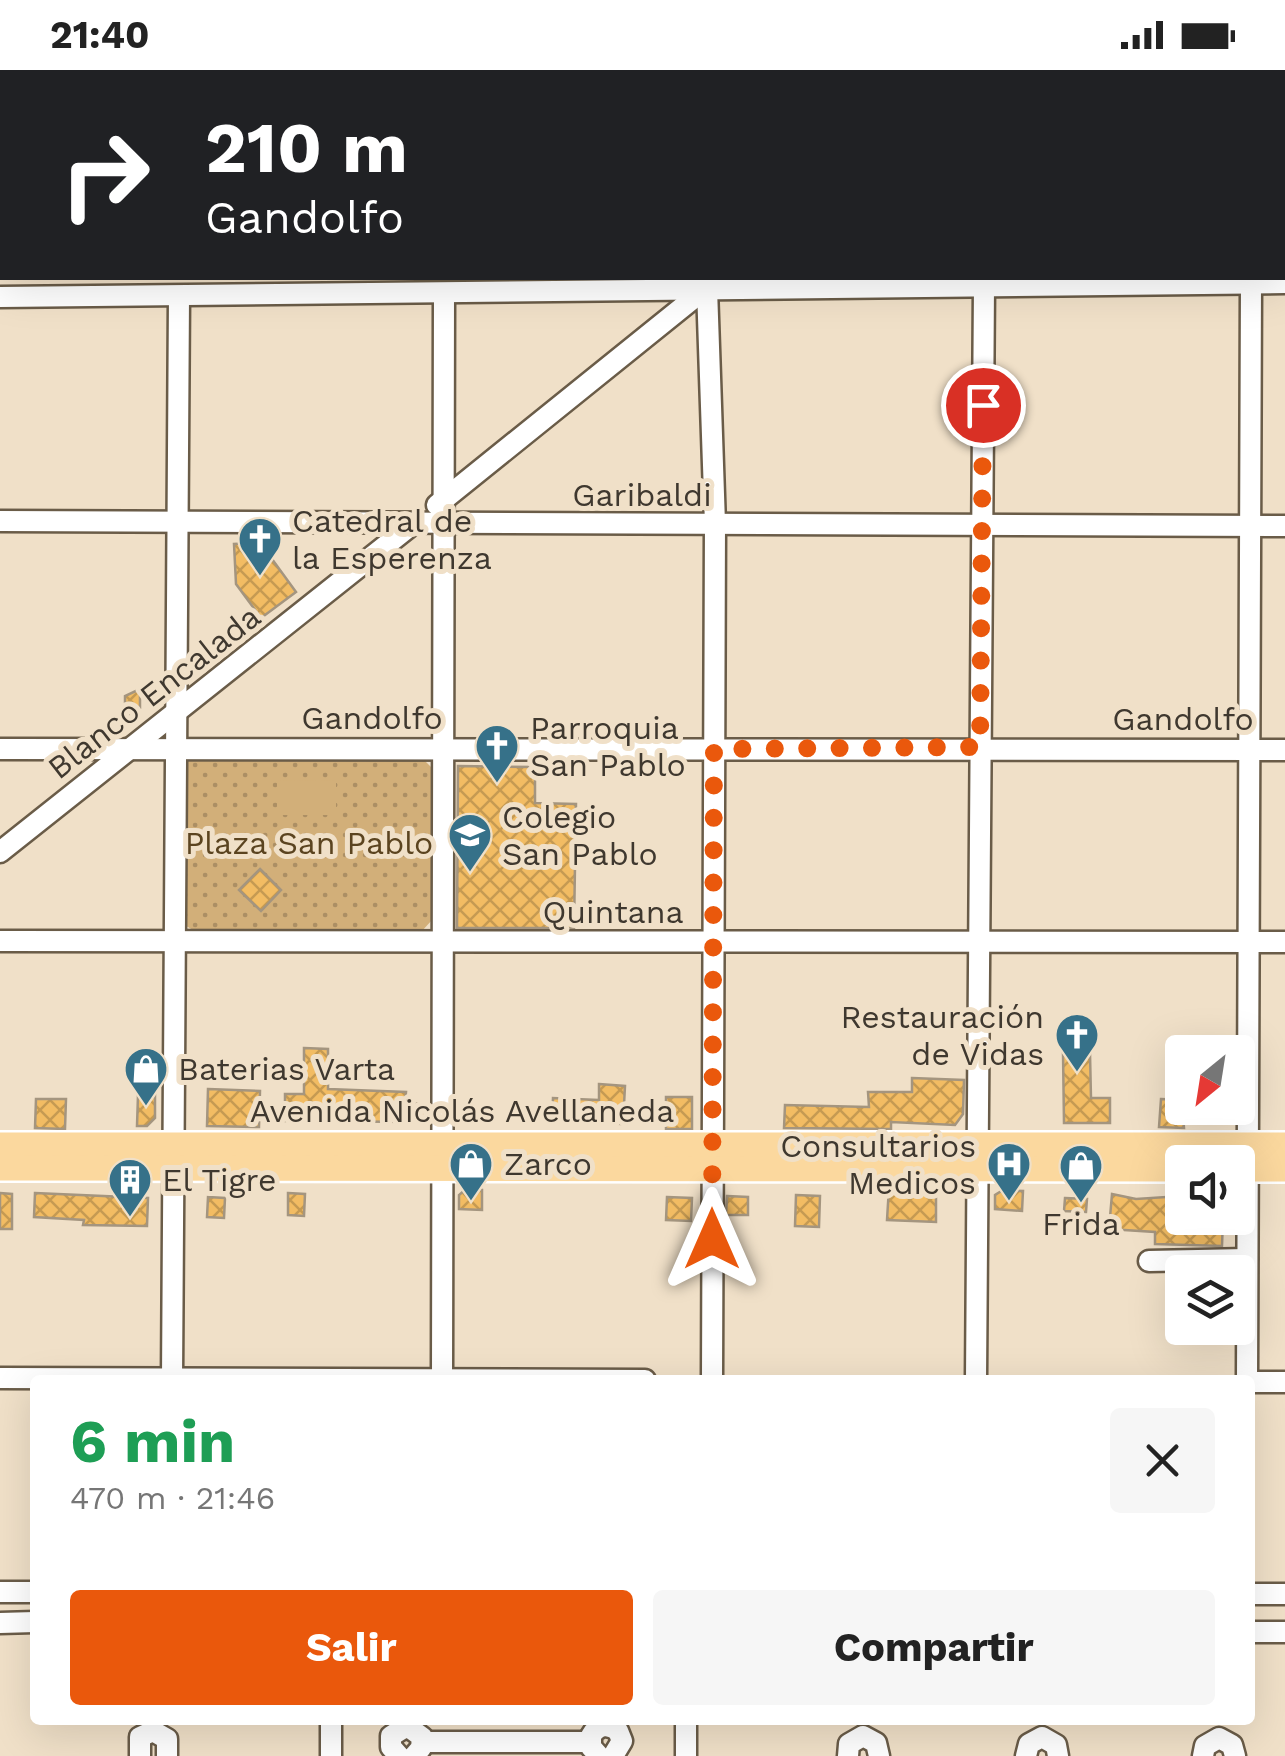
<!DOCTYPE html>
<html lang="es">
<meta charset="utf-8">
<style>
body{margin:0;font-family:"Work Sans",sans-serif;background:#f6f6f6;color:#222;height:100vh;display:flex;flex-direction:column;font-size:38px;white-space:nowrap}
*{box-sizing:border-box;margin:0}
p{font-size:32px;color:#767676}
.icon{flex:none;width:55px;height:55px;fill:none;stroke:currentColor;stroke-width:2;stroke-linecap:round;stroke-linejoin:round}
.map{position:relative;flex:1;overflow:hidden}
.panel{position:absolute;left:30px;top:1305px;width:1225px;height:350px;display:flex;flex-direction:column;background:#fff;border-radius:10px;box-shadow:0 10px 40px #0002}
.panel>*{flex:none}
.top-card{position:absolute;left:0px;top:0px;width:1285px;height:210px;box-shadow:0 10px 40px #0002;background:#202124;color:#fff;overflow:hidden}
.needle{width:65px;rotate:210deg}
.controls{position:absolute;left:1165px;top:965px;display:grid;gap:20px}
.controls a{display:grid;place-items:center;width:90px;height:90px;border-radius:10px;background:#fff;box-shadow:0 10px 40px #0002;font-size:50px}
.pin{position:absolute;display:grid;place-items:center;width:85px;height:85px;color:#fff;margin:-42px;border:5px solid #fff;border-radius:50%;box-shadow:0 2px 10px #0007}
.me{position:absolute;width:110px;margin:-55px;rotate:0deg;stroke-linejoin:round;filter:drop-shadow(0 0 8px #0008)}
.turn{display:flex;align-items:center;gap:35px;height:210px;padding:0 40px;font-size:45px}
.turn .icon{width:130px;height:130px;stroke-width:2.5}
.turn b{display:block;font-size:70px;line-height:85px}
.round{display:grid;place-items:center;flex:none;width:105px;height:105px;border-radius:10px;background:#f6f6f6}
.head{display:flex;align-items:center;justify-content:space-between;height:170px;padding:0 40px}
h1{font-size:60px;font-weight:700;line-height:75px;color:#1e9e55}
.cta{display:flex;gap:20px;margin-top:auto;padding:20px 40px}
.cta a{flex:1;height:115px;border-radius:10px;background:#ea580c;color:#fff;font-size:40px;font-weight:700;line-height:115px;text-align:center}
.cta a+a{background:#f6f6f6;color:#222}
.status{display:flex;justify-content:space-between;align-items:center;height:70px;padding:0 50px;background:#fff;direction:ltr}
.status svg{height:28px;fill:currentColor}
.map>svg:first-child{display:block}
.built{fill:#ead6b7}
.park{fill:url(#park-dots)}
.garden{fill:#d2af79}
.building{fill:url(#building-cross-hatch);stroke:#a4957f;stroke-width:2.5}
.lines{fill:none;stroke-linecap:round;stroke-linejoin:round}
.minor-casing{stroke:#6a5c48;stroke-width:25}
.major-casing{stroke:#fff;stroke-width:30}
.minor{stroke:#fff;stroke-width:20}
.major{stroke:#fbd89e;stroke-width:25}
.route{stroke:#ea580c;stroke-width:18;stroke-dasharray:0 32.4}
.labels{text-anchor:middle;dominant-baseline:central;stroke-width:10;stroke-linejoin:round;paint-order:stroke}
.street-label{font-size:32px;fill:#3f382f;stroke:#f0e0c8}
.poi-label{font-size:32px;fill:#3f382f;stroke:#f0e0c8;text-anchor:start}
.park-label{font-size:32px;fill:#5b4420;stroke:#f0e0c8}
</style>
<div class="status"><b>21:40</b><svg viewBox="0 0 49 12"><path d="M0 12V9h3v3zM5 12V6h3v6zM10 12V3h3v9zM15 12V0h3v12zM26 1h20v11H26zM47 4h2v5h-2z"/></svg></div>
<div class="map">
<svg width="1285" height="1686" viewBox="0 0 1285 1686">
<defs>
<pattern id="park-dots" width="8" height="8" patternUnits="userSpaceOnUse" patternTransform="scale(2.5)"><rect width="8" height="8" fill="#d2af79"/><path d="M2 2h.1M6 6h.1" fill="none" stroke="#ac8f64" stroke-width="1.8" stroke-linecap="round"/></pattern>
<pattern id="building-cross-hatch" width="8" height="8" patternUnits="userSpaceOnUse" patternTransform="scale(2.5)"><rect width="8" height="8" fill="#f2bc63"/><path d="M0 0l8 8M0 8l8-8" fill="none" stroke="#c59a52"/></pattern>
</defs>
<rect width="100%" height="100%" fill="#f0e0c8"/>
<path class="built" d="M 1140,0 L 1285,0 L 1285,186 L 1282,2 L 1137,2 Z"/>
<path class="park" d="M 420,686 L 433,699 L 434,848 L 420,863 L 195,861 L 186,856 L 187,688 Z"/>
<path class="garden" d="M 277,710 L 336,711 L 336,745 L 277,745 Z"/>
<g class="building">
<path d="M 255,473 L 256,501 L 272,489 L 296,522 L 261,548 L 236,514 L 234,474 Z"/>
<path d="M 140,619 L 140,638 L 125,647 L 125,626 Z"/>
<path d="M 458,696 L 535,697 L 535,733 L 576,734 L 574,858 L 457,858 Z"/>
<path d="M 260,799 L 281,820 L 261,841 L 239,820 Z"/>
<path d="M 304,978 L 328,979 L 328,1019 L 406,1022 L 405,1033 L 426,1034 L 426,1048 L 420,1052 L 285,1051 L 285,1024 L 304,1024 Z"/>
<path d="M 1063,983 L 1090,983 L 1091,1028 L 1110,1028 L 1110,1053 L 1064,1053 Z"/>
<path d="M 912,1008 L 964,1010 L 963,1044 L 955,1055 L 891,1052 L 891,1059 L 784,1058 L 785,1035 L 869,1037 L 868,1022 L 912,1022 Z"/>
<path d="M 599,1014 L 625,1016 L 623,1054 L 552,1052 L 553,1028 L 599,1030 Z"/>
<path d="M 208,1019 L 260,1021 L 259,1057 L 207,1056 Z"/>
<path d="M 138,1025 L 155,1025 L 155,1048 L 147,1056 L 137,1056 Z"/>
<rect x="666" y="1027" width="26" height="32"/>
<path d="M 36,1029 L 66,1029 L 65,1059 L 35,1058 Z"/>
<path d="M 1161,1029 L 1182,1030 L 1184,1058 L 1159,1057 Z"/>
<path d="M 889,1117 L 936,1120 L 936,1152 L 887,1150 Z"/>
<path d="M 466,1119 L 482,1120 L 482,1140 L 459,1139 L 459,1125 Z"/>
<path d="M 1003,1120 L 1023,1121 L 1022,1141 L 995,1139 L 995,1125 Z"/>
<path d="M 0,1123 L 12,1124 L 12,1159 L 0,1159 Z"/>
<path d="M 35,1123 L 148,1128 L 147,1156 L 83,1155 L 84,1150 L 34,1147 Z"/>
<path d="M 288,1123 L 305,1124 L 304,1146 L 288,1145 Z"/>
<path d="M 1112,1124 L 1136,1129 L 1181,1126 L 1182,1148 L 1223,1148 L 1222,1176 L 1155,1174 L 1155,1162 L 1109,1159 Z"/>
<path d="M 796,1125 L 820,1126 L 819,1157 L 795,1156 Z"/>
<path d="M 727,1126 L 748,1127 L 748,1145 L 726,1145 Z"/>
<path d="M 208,1127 L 225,1128 L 224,1148 L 207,1147 Z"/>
<path d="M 667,1127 L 692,1128 L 691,1151 L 666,1150 Z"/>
<path d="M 1065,1128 L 1087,1129 L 1086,1142 L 1064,1141 Z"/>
</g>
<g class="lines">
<defs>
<g id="minor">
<path d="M 640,0 L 640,2"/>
<path d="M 323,2 L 323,0"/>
<path d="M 954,2 L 957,0"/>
<path d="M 1038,2 L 1041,0"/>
<path d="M 0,11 L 3,0"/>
<path d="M 0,49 L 2,49"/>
<path d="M 707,218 L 715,454 L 712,1310"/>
<path d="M 0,227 L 1285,213"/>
<path d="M 437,435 L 710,215"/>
<path d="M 0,451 L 1285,456"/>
<path d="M 0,679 L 1285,680"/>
<path d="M 0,782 L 414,453"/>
<path d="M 0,871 L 1285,872"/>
<path d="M 1149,1191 L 1247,1189"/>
<path d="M 0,1308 L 645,1310"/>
<path d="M 172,1310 L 179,226"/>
<path d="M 442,1310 L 444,224"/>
<path d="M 976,1310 L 984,216"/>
<path d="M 1247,1310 L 1251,213"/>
<path d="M 1250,1312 L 1285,1312"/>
<path d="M 0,1522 L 35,1522"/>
<path d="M 1250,1524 L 1285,1524"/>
<path d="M 0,1553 L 35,1552"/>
<path d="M 1250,1562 L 1285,1562"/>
<path d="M 422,1672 L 590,1672"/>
<path d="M 140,1686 L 140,1667 L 153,1661 L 167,1669 L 167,1686"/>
<path d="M 331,1686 L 331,1650"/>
<path d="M 399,1686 L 391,1677 L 391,1666 L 407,1656 L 422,1667 L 421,1678 L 414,1686"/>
<path d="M 599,1686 L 591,1677 L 591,1666 C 597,1655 608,1653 618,1661 L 622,1671 L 613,1686"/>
<path d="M 686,1686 L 686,1650"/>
<path d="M 848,1686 L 849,1674 L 863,1666 L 876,1673 L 879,1686"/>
<path d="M 1026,1686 L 1029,1674 L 1042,1667 L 1056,1675 L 1058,1686"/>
<path d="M 1203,1686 L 1205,1676 L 1219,1668 L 1232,1675 L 1235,1686"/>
</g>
<g id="major">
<path d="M 0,1075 L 1285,1075"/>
<path d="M 0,1098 L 1182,1099"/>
<path d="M 1238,1099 L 1285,1099"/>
</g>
</defs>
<use href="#minor" class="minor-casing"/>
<use href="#major" class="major-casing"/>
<use href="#minor" class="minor"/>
<use href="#major" class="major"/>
</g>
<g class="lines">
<path class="route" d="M 712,1169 L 714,679 L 980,677 L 983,335"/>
</g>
<defs>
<symbol id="church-pin" viewBox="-11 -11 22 30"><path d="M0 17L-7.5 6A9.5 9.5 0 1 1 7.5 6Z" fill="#367189" stroke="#f0e0c8"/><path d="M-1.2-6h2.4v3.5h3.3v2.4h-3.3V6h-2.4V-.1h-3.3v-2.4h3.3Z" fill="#fff"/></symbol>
<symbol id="school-pin" viewBox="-11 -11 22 30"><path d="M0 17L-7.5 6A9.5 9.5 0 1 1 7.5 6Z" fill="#367189" stroke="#f0e0c8"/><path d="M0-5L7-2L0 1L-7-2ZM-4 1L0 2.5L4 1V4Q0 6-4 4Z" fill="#fff"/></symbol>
<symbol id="shop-pin" viewBox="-11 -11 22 30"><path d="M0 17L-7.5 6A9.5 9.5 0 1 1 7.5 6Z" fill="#367189" stroke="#f0e0c8"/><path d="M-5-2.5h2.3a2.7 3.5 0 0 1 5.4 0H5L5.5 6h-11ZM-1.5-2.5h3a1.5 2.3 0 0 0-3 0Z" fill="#fff"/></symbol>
<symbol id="hospital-pin" viewBox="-11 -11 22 30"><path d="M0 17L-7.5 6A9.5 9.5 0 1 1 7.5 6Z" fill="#367189" stroke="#f0e0c8"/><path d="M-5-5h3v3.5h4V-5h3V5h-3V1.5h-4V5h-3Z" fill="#fff"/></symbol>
<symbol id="building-pin" viewBox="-11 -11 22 30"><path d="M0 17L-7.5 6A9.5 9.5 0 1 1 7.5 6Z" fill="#367189" stroke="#f0e0c8"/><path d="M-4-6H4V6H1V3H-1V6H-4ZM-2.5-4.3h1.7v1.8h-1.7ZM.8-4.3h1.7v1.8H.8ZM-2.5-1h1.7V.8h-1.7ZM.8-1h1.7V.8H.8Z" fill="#fff"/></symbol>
</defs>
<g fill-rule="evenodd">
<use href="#church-pin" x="235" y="444" width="50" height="68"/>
<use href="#church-pin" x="472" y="651" width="50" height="68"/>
<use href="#school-pin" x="445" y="740" width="50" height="68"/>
<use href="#church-pin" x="1052" y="940" width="50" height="68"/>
<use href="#shop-pin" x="121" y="974" width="50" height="68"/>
<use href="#shop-pin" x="446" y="1069" width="50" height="68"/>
<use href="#hospital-pin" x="984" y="1069" width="50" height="68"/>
<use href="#shop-pin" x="1056" y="1071" width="50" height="68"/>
<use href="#building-pin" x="105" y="1085" width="50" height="68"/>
</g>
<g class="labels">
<g class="street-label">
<text x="642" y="425">Garibaldi</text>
<text transform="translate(154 622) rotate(-38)">Blanco Encalada</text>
<text x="372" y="648">Gandolfo</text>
<text x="1183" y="649">Gandolfo</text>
<text x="613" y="842">Quintana</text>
<text x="462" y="1041">Avenida Nicolás Avellaneda</text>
</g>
<g class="poi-label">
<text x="292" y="451">Catedral de<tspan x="292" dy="37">la Esperenza</tspan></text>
<text x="530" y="658">Parroquia<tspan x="530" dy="37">San Pablo</tspan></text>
<text x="502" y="747">Colegio<tspan x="502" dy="37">San Pablo</tspan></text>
<text x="1044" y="947" text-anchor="end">Restauración<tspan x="1044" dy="37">de Vidas</tspan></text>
<text x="178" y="999">Baterias Varta</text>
<text x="976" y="1076" text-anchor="end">Consultarios<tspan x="976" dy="37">Medicos</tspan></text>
<text x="504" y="1094">Zarco</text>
<text x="162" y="1110">El Tigre</text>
<text x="1081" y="1154" text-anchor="middle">Frida</text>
</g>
<g class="park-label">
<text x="309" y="773">Plaza San Pablo</text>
</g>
</g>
</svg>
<div class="controls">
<a><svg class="needle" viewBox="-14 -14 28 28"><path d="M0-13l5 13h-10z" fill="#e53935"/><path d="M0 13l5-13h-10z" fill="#767676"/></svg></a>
<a><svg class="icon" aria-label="sound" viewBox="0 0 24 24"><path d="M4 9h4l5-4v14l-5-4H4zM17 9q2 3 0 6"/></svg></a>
<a><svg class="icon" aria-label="layers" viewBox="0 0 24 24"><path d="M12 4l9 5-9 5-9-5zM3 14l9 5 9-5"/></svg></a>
</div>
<div class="pin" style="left:983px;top:335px;background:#d93025"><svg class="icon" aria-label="arrive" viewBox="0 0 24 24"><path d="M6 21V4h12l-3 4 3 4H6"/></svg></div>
<svg class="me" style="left:712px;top:1169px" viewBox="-20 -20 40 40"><path d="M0-17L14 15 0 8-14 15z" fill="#ea580c" stroke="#fff" stroke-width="4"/></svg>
<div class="top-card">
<div class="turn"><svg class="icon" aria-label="right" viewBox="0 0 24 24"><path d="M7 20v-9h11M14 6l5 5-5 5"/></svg><div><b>210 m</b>Gandolfo</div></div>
</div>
<section class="panel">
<div class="head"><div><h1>6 min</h1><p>470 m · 21:46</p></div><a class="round"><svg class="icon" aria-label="close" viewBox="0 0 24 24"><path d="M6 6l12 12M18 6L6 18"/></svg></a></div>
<div class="cta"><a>Salir</a><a>Compartir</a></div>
</section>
</div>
